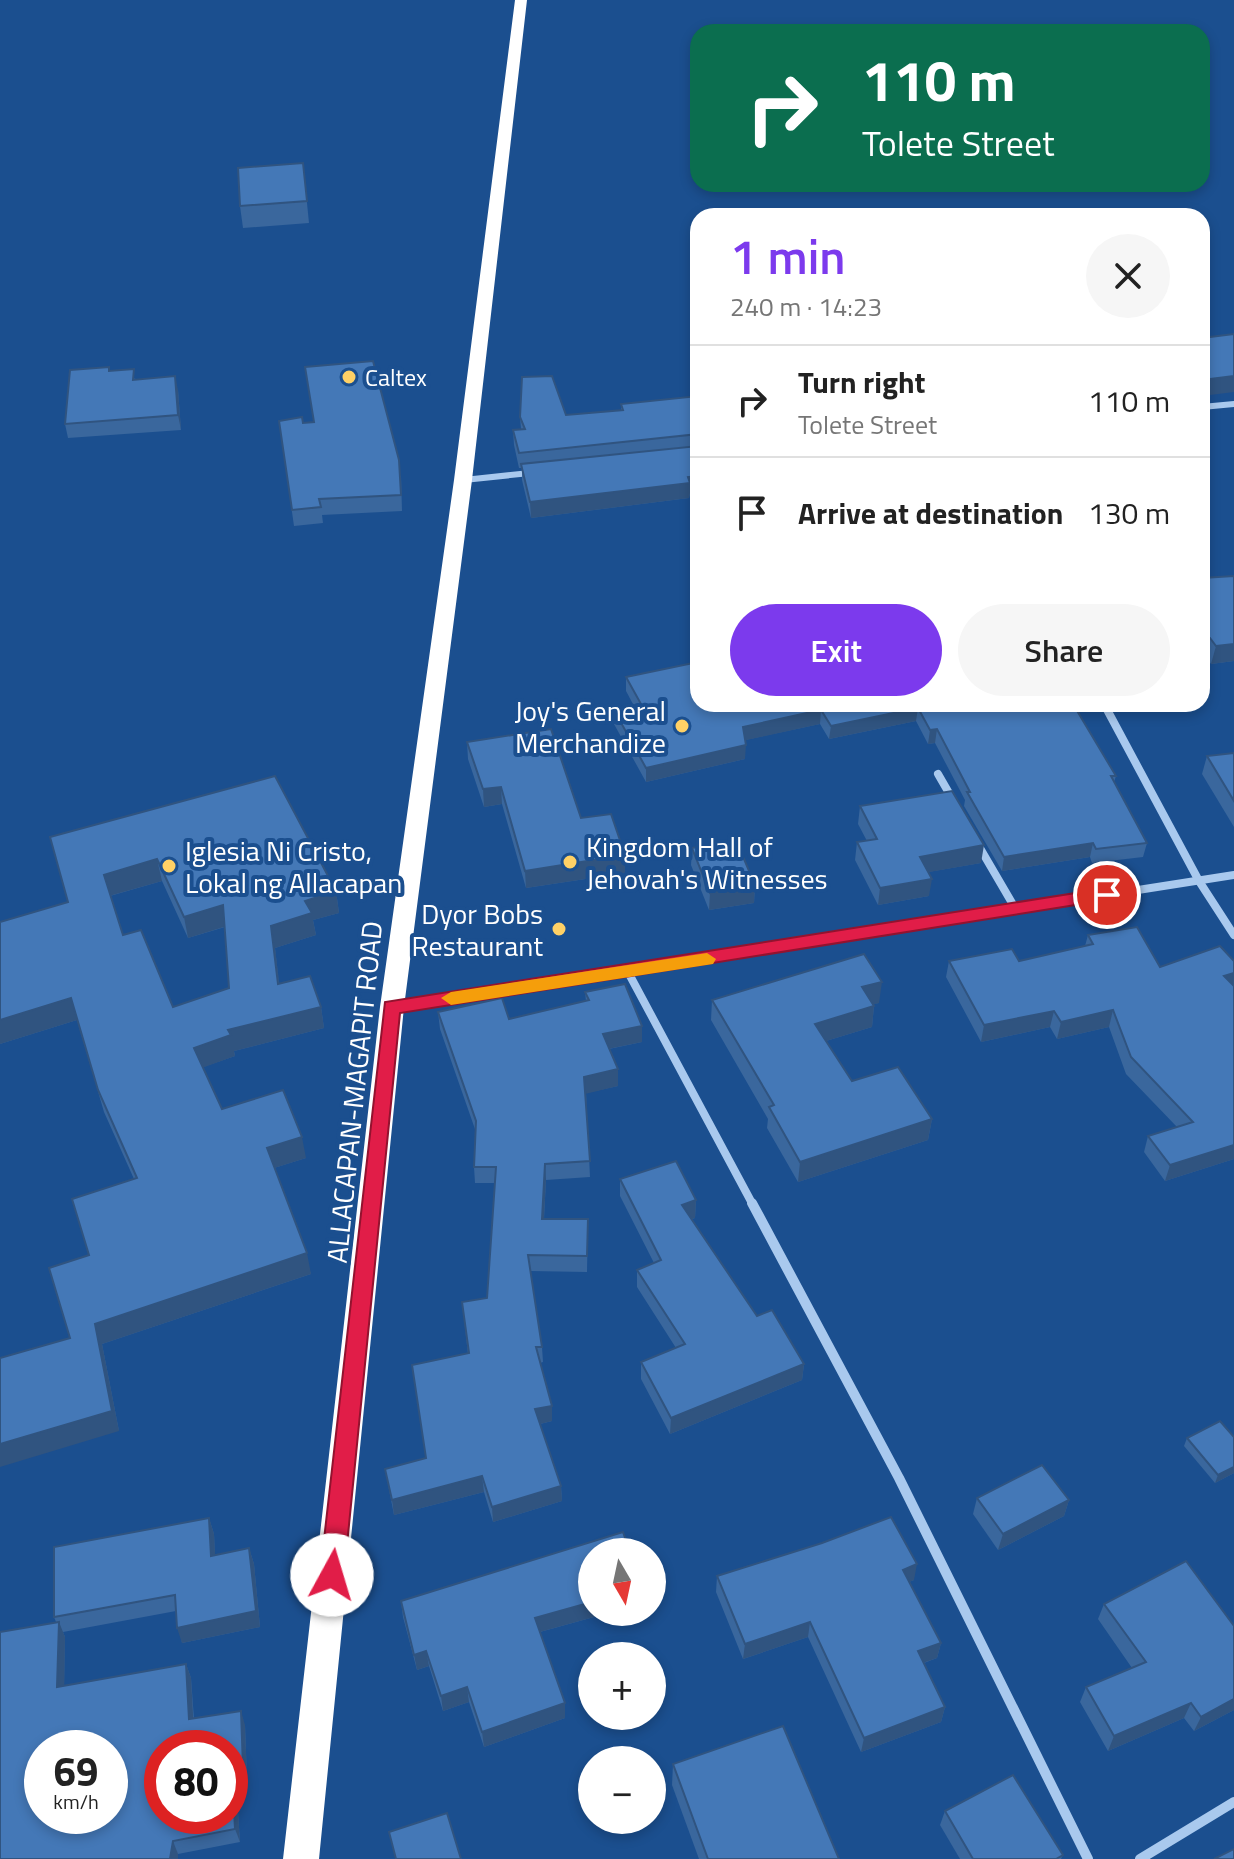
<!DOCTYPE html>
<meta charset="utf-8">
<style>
body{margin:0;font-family:"Titillium Web",sans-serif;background:#f6f6f6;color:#222;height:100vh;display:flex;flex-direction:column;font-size:30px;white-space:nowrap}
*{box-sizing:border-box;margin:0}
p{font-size:26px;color:#767676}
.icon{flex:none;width:44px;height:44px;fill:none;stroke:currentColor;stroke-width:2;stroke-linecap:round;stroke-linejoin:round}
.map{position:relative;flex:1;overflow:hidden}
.side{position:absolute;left:690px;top:208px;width:520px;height:504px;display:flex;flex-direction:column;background:#fff;border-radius:24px;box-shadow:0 4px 12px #0003}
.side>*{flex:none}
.hud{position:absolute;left:690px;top:24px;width:520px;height:168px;border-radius:24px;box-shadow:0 4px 12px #0003;background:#0b6e4f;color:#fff;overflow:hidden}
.needle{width:52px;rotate:171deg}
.fabs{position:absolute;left:578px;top:1538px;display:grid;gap:16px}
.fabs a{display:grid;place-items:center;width:88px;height:88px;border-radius:50%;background:#fff;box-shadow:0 4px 12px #0003;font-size:40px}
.speed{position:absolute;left:24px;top:1730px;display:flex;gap:16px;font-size:40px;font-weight:700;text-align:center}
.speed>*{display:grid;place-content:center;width:104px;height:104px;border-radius:50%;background:#fff;box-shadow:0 4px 12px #0003;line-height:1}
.speed small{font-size:20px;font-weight:400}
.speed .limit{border:12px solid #d22;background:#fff;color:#111}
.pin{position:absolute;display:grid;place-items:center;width:68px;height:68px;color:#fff;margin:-34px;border:4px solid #fff;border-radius:50%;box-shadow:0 2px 8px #0007}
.me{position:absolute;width:88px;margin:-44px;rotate:6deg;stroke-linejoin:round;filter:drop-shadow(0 0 6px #0008)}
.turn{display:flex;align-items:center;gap:28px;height:168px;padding:0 40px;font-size:36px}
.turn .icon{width:104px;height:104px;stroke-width:2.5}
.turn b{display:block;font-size:56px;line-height:68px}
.round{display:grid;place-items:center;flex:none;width:84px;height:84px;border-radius:42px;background:#f6f6f6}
.headline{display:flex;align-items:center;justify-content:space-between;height:136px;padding:0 40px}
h1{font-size:48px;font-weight:600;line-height:60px;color:#7c3aed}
.primary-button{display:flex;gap:16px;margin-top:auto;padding:16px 40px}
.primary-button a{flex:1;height:92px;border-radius:48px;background:#7c3aed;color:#fff;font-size:32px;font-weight:600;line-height:92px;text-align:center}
.primary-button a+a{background:#f6f6f6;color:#222}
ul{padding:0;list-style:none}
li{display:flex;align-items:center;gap:24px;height:112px;padding:0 40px;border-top:2px solid #e0e0e0}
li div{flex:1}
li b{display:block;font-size:30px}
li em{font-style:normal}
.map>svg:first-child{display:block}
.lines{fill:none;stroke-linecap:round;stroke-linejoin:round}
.street-far2{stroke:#a9c9ee;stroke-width:6}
.street-far1{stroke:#a9c9ee;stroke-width:8}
.street{stroke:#a9c9ee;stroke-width:10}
.highway{fill:#fff;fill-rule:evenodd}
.wall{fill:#3a679d;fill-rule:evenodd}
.shaded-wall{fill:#305480}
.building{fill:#4478b7;stroke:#305480;stroke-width:2;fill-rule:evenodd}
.route{fill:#e11d48;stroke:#92132f;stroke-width:2}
.slow{fill:#f59e0b}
.poi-dot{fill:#ffd166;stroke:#1b4f8f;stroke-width:3}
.labels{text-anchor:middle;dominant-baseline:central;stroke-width:8;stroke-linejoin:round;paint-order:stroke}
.far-poi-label{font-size:24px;fill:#fff;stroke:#1b4f8f;text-anchor:start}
.poi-label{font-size:28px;fill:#fff;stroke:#1b4f8f;text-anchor:end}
.street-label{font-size:28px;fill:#fff;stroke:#1b4f8f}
</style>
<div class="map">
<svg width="1234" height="1859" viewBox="0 0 1234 1859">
<rect width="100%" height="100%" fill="#1b4f8f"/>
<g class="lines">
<g class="street-far2">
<path d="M 1202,407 L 1234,404"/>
<path d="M 464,480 L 530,473"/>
</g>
<g class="street-far1">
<path d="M 1104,704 L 1199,881 L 1234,935"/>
<path d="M 938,774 L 953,800"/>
<path d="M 977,843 L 1015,908"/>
<path d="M 628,972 L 753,1205"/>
<path d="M 396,1006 L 1234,875"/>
</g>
<g class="street">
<path d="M 752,1203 L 899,1478 L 1088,1859"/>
<path d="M 1140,1859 L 1234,1802"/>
</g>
<path class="highway" d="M 515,0 L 527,0 L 472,480 L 404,1007 L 319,1859 L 283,1859 L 380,1007 L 454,480 Z"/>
</g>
<g class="wall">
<path d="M 303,163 L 309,223 L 243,228 L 240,206 Z"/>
<path d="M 109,367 L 110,371 L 136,379 L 178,390 L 181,430 L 68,438 L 65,424 Z"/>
<path d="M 698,396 L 698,492 L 690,493 L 689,498 L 531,518 L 522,480 L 522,468 L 519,468 L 514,445 L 513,430 L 521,429 L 520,417 L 566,415 L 621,410 L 621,404 Z"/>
<path d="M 279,421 L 303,423 L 401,476 L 402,511 L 322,515 L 323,523 L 294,526 Z"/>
<path d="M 1202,578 L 1234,661 L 1211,664 L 1206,656 Z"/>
<path d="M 626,677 L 698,704 L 1073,704 L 1116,776 L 1114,782 L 1147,843 L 1143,857 L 1092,863 L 1090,857 L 1002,871 L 964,806 L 965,800 L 935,743 L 928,744 L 916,721 L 829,739 L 820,724 L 745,740 L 745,759 L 646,782 L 614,724 L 614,710 L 634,706 L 626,691 Z"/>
<path d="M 467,742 L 581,818 L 625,855 L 625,873 L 526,888 L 502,804 L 484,807 L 468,759 Z"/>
<path d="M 1234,753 L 1234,827 L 1202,774 L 1207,756 Z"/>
<path d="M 860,806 L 981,863 L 928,872 L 929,896 L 878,905 L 855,860 L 857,842 L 867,841 L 858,824 Z"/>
<path d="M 50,837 L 336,891 L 339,913 L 313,920 L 316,935 L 275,948 L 279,983 L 321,1007 L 324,1028 L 234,1051 L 235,1056 L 203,1067 L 222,1109 L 306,1158 L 274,1168 L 311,1274 L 102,1344 L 119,1431 L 70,1338 L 89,1255 L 134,1179 L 104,1112 L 77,1020 L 0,1044 L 0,922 L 68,902 ZM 162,881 L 188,938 L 225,927 L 229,988 L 173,1007 L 123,935 L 110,896 Z"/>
<path d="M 692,848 L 755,885 L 754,903 L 709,910 L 691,865 Z"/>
<path d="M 1088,935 L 1160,967 L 1234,961 L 1234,1159 L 1165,1181 L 1144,1152 L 1148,1136 L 1177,1127 L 1126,1074 L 1109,1027 L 1057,1039 L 1050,1027 L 981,1042 L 946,977 L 949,961 L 1019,961 L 1085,946 Z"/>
<path d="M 585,992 L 642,1042 L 609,1049 L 618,1086 L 586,1093 L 590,1177 L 546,1180 L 544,1219 L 588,1219 L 587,1272 L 530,1271 L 542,1347 L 543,1362 L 540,1363 L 552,1421 L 540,1424 L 561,1486 L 562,1501 L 493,1522 L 484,1492 L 394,1515 L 385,1469 L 426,1458 L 468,1354 L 462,1302 L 487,1298 L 495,1183 L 475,1183 L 474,1167 L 476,1132 L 440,1029 L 438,1012 L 509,1019 L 586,1001 Z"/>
<path d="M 712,1000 L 879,1003 L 873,1004 L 874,1006 L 872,1027 L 826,1041 L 852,1081 L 932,1119 L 928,1140 L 798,1182 L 767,1128 L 768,1119 L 711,1020 Z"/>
<path d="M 620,1179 L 696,1200 L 695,1218 L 692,1219 L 757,1316 L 804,1364 L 802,1380 L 670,1434 L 641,1379 L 641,1362 L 676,1348 L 637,1287 L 637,1270 L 654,1263 L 620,1196 Z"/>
<path d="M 1187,1438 L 1234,1473 L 1215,1483 L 1184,1446 Z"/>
<path d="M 977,1498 L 1069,1500 L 1064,1516 L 998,1550 L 973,1514 Z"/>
<path d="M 209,1518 L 214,1534 L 215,1555 L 249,1548 L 254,1564 L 260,1627 L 182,1643 L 176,1611 L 63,1632 L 65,1637 L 64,1686 L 186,1664 L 191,1678 L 194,1719 L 245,1725 L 247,1780 L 236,1782 L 240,1842 L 178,1854 L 178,1859 L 0,1859 L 56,1622 L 54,1617 Z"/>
<path d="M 717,1576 L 914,1580 L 909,1582 L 941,1643 L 937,1658 L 924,1663 L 945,1707 L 941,1722 L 861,1752 L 808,1637 L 743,1659 L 716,1592 Z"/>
<path d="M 401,1601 L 592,1612 L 612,1612 L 540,1632 L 565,1703 L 565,1718 L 484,1747 L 469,1702 L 443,1711 L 429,1666 L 417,1670 L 403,1617 Z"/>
<path d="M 1104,1604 L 1234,1626 L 1234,1710 L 1194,1731 L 1184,1718 L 1108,1751 L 1080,1702 L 1086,1687 L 1132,1668 L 1098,1619 Z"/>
<path d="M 673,1764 L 839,1859 L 699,1859 L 672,1785 Z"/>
<path d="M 945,1811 L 1063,1855 L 1061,1859 L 960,1859 L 940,1825 Z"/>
</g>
<g class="shaded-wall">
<path d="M 175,376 L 178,390 L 181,430 L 178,415 Z"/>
<path d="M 1234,376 L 1234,392 L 1202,396 L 1202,380 Z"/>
<path d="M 698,476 L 698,492 L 690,493 L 689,498 L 531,518 L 530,502 Z"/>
<path d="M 1210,638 L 1206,656 L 1202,656 L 1202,639 Z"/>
<path d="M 1234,644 L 1234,661 L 1211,664 L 1216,646 Z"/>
<path d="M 918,708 L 916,721 L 829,739 L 831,726 Z"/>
<path d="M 821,710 L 820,724 L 742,741 L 743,727 Z"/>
<path d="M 937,729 L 935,743 L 928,744 L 930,730 Z"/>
<path d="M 746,745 L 745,759 L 646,782 L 646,768 Z"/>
<path d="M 501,787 L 502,804 L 484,807 L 483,789 Z"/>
<path d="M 1093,843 L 1090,857 L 1002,871 L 1004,857 Z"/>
<path d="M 984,845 L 981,863 L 918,874 L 920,857 Z"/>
<path d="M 625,855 L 625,873 L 526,888 L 525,871 Z"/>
<path d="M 157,859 L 162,881 L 109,896 L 104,875 Z"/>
<path d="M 932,879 L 929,896 L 878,905 L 880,888 Z"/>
<path d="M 755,885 L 754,903 L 709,910 L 710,893 Z"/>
<path d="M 336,891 L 339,913 L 313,920 L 316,935 L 275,948 L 282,1005 L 271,926 L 305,901 Z"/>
<path d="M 223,905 L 227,926 L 188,938 L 184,917 Z"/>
<path d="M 1234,973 L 1234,988 L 1224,976 Z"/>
<path d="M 882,982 L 879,1003 L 860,1008 L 862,987 Z"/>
<path d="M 71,998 L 77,1020 L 0,1044 L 0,1020 Z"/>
<path d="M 874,1006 L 872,1027 L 813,1045 L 815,1024 Z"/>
<path d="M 321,1007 L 324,1028 L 234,1051 L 235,1056 L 199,1069 L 194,1048 L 228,1030 Z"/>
<path d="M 1113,1010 L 1109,1027 L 1057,1039 L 1061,1022 Z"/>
<path d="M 1054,1011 L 1050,1027 L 981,1042 L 984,1025 Z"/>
<path d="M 642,1026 L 642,1042 L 603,1050 L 603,1034 Z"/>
<path d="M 618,1069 L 618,1086 L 585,1094 L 584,1077 Z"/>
<path d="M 932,1119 L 928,1140 L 798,1182 L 800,1162 Z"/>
<path d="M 302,1137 L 306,1158 L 271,1169 L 267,1148 Z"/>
<path d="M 1234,1145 L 1234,1159 L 1165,1181 L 1170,1165 Z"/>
<path d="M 545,1164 L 546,1180 L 543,1235 L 542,1219 Z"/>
<path d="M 696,1200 L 695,1218 L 682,1222 L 682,1205 Z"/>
<path d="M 307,1253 L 311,1274 L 102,1344 L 119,1431 L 0,1467 L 0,1444 L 95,1324 Z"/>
<path d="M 804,1364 L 802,1380 L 670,1434 L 671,1418 Z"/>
<path d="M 552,1406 L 552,1421 L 536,1425 L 535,1409 Z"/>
<path d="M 1234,1467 L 1234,1473 L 1215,1483 L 1218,1475 Z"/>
<path d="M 482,1476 L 484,1492 L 394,1515 L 392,1500 Z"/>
<path d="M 561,1486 L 562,1501 L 493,1522 L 492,1507 Z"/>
<path d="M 1069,1500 L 1064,1516 L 998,1550 L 1003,1534 Z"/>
<path d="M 209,1518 L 214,1534 L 216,1572 L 211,1556 Z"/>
<path d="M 249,1548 L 254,1564 L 260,1627 L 182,1643 L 177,1628 Z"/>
<path d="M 917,1564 L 914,1580 L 899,1586 L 903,1570 Z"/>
<path d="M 592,1602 L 592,1612 L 612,1612 L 536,1633 L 535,1618 Z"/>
<path d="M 59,1622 L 65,1637 L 64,1701 L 57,1687 Z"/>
<path d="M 810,1622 L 808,1637 L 743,1659 L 745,1644 Z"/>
<path d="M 941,1643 L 937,1658 L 914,1666 L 918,1651 Z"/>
<path d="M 426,1651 L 429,1666 L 417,1670 L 414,1655 Z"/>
<path d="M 186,1664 L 191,1678 L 194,1733 L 189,1719 Z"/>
<path d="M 467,1687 L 469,1702 L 443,1711 L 441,1696 Z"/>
<path d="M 1234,1699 L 1234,1710 L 1194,1731 L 1201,1717 Z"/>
<path d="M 565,1703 L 565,1718 L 484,1747 L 482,1732 Z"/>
<path d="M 1191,1703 L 1184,1718 L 1108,1751 L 1114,1736 Z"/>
<path d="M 945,1707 L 941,1722 L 861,1752 L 864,1738 Z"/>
<path d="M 241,1711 L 245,1725 L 247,1780 L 243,1767 Z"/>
<path d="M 232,1769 L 236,1782 L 240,1842 L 235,1829 Z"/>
<path d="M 173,1841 L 178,1854 L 178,1859 L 170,1859 Z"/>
</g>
<g class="building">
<path d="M 303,163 L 307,201 L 240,206 L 238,168 Z"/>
<path d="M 1234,334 L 1234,376 L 1202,380 L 1202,338 Z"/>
<path d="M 373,361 L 399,460 L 401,495 L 319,499 L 321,507 L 292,510 L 279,421 L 302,417 L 303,423 L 314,422 L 305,367 Z"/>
<path d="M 109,367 L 109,371 L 134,369 L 133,380 L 175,376 L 178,415 L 65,424 L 70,370 Z"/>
<path d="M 552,376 L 566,415 L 623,410 L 621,404 L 698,396 L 698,434 L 519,453 L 513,430 L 525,429 L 520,417 L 522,377 Z"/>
<path d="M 698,446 L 698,476 L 688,477 L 690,483 L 530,502 L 521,464 Z"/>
<path d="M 1234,576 L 1234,644 L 1216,646 L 1210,638 L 1202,639 L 1202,578 Z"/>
<path d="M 698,662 L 698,704 L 1073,704 L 1116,776 L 1111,776 L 1147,843 L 1096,849 L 1093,843 L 1004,857 L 967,792 L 970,792 L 937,729 L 930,730 L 918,708 L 831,726 L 821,710 L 743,727 L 746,745 L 646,768 L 614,710 L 641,704 L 626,677 Z"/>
<path d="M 551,729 L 581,818 L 611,814 L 625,855 L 525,871 L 501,787 L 483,789 L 467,742 Z"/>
<path d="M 1234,753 L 1234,801 L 1207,756 Z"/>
<path d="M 275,776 L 336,891 L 305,901 L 312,913 L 271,926 L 278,984 L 310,976 L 321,1007 L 228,1030 L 231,1035 L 194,1048 L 222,1109 L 283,1090 L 302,1137 L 267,1148 L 307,1253 L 95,1324 L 112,1411 L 0,1444 L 0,1358 L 70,1338 L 49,1268 L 89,1255 L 72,1199 L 137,1178 L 98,1090 L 71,998 L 0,1020 L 0,922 L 68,902 L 50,837 ZM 157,859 L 184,917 L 223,905 L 229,988 L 173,1007 L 141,930 L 123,935 L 104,875 Z"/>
<path d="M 952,791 L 984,845 L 920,857 L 932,879 L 880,888 L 857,842 L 877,839 L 860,806 Z"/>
<path d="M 736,840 L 755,885 L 710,893 L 692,848 Z"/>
<path d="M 1137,927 L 1160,967 L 1220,946 L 1234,961 L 1234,973 L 1224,976 L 1234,986 L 1234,1145 L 1170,1165 L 1148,1136 L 1193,1122 L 1131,1057 L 1113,1010 L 1061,1022 L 1054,1011 L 984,1025 L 949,961 L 1012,949 L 1019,961 L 1093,944 L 1088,935 Z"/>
<path d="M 864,954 L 882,982 L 862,987 L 874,1006 L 815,1024 L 852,1081 L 898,1067 L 932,1119 L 800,1162 L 769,1107 L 774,1105 L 712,1000 Z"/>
<path d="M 625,984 L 642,1026 L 603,1034 L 618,1069 L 584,1077 L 590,1161 L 545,1164 L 542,1219 L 588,1219 L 587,1256 L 528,1255 L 542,1347 L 536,1347 L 552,1406 L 535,1409 L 561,1486 L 492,1507 L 482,1476 L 392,1500 L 385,1469 L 426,1458 L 412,1365 L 469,1353 L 462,1302 L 487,1298 L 496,1167 L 474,1167 L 476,1121 L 438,1012 L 502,998 L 509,1019 L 589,1000 L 585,992 Z"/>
<path d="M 676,1161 L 696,1200 L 682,1205 L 757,1316 L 772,1310 L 804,1364 L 671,1418 L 641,1362 L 685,1344 L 637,1270 L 661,1260 L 620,1179 Z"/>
<path d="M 1220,1421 L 1234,1437 L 1234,1467 L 1218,1475 L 1187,1438 Z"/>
<path d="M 1042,1465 L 1069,1500 L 1003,1534 L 977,1498 Z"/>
<path d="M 891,1517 L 917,1564 L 903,1570 L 941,1643 L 918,1651 L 945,1707 L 864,1738 L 810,1622 L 745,1644 L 717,1576 L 822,1543 Z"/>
<path d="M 209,1518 L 211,1556 L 249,1548 L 256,1611 L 177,1628 L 175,1595 L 54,1617 L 54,1547 Z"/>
<path d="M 623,1532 L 630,1552 L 592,1552 L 592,1602 L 535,1618 L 565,1703 L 482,1732 L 467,1687 L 441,1696 L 426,1651 L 414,1655 L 401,1601 Z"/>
<path d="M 1186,1561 L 1234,1626 L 1234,1699 L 1201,1717 L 1191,1703 L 1114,1736 L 1086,1687 L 1146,1662 L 1104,1604 Z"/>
<path d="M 59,1622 L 57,1687 L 186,1664 L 189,1719 L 241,1711 L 243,1767 L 232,1769 L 235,1829 L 173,1841 L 170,1859 L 0,1859 L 0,1632 ZM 42,1748 L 110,1748 L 110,1816 L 42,1816 ZM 162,1748 L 230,1748 L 230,1816 L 162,1816 Z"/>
<path d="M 783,1726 L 839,1859 L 708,1859 L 673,1764 Z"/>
<path d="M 1013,1775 L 1063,1855 L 1056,1859 L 973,1859 L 945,1811 Z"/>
<path d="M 447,1813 L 461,1859 L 396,1859 L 389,1832 Z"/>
<path d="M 1234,1849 L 1234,1859 L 1214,1859 Z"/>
</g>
<path class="route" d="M 1107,888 L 1116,895 L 1113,899 L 400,1013 L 344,1575 L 340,1583 L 332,1586 L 323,1583 L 320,1575 L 385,1002 Z"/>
<path class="slow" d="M 707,953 L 716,959 L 713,964 L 451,1005 L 441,998 L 451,992 Z"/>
<g class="poi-dot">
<circle cx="349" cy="377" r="8"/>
<circle cx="682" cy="726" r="8"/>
<circle cx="570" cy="862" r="8"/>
<circle cx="169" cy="866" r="8"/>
<circle cx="559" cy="929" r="8"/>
</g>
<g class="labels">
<g class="far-poi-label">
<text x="365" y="377">Caltex</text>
</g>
<g class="poi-label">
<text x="666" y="710">Joy's General<tspan x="666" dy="32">Merchandize</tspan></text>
<text x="586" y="846" text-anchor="start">Kingdom Hall of<tspan x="586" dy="32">Jehovah's Witnesses</tspan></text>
<text x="185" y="850" text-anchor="start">Iglesia Ni Cristo,<tspan x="185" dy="32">Lokal ng Allacapan</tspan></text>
<text x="543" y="913">Dyor Bobs<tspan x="543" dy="32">Restaurant</tspan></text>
</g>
<g class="street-label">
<text transform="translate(354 1092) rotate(-84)">ALLACAPAN-MAGAPIT ROAD</text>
</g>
</g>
</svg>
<div class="fabs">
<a><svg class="needle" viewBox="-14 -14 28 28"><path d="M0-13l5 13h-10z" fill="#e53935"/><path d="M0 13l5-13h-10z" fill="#767676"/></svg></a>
<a>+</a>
<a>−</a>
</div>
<div class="speed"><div>69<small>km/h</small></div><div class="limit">80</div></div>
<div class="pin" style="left:1107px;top:895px;background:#d93025"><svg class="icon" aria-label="arrive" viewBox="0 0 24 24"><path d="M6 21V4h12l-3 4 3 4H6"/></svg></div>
<svg class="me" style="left:332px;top:1575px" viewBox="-20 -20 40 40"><circle r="19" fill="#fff"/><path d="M0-13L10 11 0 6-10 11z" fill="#e11d48"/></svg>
<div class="hud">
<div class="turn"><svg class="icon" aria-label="right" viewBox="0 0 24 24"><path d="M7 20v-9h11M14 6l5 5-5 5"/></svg><div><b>110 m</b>Tolete Street</div></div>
</div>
<section class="side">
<div class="headline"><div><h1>1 min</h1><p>240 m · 14:23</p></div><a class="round"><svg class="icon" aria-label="close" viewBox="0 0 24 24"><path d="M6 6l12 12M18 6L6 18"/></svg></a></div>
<ul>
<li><svg class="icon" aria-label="right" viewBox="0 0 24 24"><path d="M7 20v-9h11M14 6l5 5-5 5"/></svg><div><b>Turn right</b><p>Tolete Street</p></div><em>110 m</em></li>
<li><svg class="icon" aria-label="arrive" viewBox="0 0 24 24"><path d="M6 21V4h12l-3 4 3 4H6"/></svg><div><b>Arrive at destination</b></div><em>130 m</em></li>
</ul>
<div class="primary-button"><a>Exit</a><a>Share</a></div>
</section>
</div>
